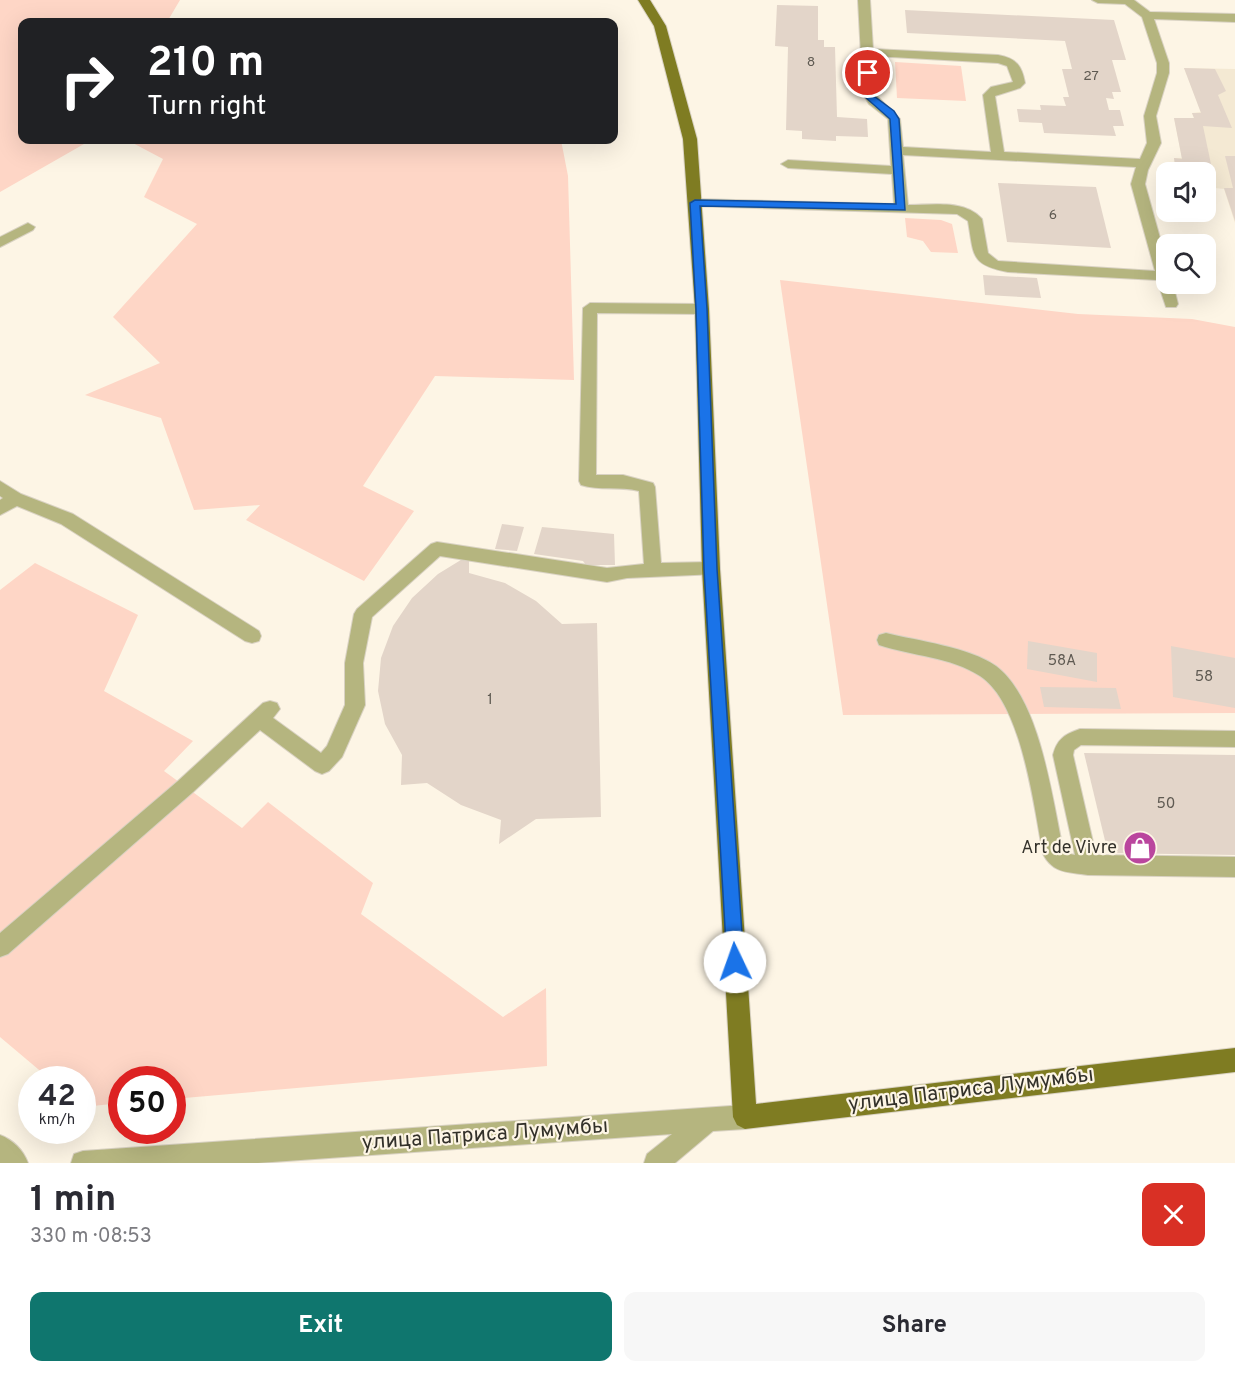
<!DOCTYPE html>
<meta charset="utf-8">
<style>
body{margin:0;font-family:Overpass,sans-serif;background:#f7f7f7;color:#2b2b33;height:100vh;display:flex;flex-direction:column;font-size:22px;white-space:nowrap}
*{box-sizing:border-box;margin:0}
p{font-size:20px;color:#7c7c81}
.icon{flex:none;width:33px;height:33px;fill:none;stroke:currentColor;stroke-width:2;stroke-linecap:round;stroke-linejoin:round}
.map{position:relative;height:1163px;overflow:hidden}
.panel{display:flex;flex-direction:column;background:#fff;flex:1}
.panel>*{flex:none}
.banner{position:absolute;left:18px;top:18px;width:600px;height:126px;border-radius:12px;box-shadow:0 6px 24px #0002;background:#202124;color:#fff;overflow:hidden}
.fabs{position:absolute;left:1156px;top:162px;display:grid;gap:12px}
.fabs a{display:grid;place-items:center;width:60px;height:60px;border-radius:12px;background:#fff;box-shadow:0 6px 24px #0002;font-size:30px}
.speed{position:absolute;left:18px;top:1066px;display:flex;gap:12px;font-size:30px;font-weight:700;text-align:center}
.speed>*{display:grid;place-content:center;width:78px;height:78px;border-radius:50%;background:#fff;box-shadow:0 6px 24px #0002;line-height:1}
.speed small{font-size:15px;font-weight:400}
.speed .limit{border:9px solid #d22;background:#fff;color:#111}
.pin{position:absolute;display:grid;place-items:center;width:51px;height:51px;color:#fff;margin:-26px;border:3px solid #fff;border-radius:50%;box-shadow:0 2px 6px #0007}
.me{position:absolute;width:66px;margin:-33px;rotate:357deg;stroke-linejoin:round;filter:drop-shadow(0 0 4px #0008)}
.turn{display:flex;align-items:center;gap:21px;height:126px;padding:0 30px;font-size:27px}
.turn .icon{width:78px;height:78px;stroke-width:2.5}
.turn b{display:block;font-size:42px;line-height:51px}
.round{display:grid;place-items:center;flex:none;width:63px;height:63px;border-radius:12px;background:#f7f7f7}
.summary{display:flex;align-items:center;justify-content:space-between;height:102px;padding:0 30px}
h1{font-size:36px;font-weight:700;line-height:45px}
.primary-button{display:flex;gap:12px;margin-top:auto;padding:12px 30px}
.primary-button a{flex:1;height:69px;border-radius:12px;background:#0f766e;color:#fff;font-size:24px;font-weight:700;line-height:69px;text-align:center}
.primary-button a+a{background:#f7f7f7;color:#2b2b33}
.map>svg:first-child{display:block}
.built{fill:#f4e9d3}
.green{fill:#fed6c6}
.building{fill:#e3d5c9}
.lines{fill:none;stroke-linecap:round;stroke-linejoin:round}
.minor-casing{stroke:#d9d2c3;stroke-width:2}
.major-casing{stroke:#d9d2c3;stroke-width:2}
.minor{fill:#b5b57f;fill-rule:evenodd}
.major{fill:#7f7c22;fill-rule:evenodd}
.route{fill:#1a73e8;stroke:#114b97;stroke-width:1.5}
.labels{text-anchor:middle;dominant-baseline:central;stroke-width:4.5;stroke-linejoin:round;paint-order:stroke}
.far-number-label{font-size:14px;fill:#5f5a52}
.number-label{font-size:15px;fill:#5f5a52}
.poi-label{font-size:18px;fill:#33312a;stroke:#fdf5e5;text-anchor:end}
.near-street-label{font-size:21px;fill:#33312a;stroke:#fdf5e5}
</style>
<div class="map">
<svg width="1235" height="1163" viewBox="0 0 1235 1163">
<rect width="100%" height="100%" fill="#fdf5e5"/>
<path class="built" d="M 1184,68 L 1235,69 L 1235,223 L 1224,189 L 1206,187 L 1206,172 L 1176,172 L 1174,158 L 1182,158 L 1174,118 L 1194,118 L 1192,113 L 1201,112 Z"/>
<g class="green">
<path d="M 0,0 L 180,0 L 167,22 L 22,22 L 22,140 L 91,140 L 0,192 Z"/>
<path d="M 895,62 L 961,66 L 966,101 L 897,98 Z"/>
<path d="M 127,140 L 561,140 L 568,176 L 574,380 L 435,376 L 363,486 L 414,511 L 364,581 L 246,520 L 260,505 L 194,510 L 161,418 L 85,395 L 160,363 L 113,317 L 197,224 L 144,197 L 163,159 Z"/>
<path d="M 905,218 L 941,220 L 952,224 L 958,253 L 931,252 L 923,241 L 907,237 Z"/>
<path d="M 780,280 L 1078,314 L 1192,319 L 1235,327 L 1235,713 L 843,715 Z"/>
<path d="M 35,563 L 138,615 L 104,691 L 193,741 L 164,771 L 242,828 L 268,802 L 373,883 L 361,914 L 503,1017 L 546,988 L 547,1066 L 173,1099 L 172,1080 L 122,1080 L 121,1103 L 83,1107 L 82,1080 L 51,1080 L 0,1037 L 0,590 Z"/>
</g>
<g class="building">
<path d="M 777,5 L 818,6 L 818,40 L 824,40 L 824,47 L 835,47 L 837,117 L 867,119 L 868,137 L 836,136 L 836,141 L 802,139 L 802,131 L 786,130 L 788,47 L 775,46 Z"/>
<path d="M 905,10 L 1114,20 L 1126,60 L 1112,60 L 1121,92 L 1112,92 L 1114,99 L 1106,98 L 1109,110 L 1120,110 L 1124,126 L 1113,126 L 1116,136 L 1044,133 L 1042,123 L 1019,122 L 1017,109 L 1041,110 L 1040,105 L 1066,106 L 1063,97 L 1069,97 L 1062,69 L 1072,69 L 1065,41 L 907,33 Z"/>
<path d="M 1184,68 L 1215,69 L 1226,91 L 1218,95 L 1232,128 L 1203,126 L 1216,188 L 1206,187 L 1206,172 L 1176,172 L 1174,158 L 1182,159 L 1174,118 L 1194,118 L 1192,113 L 1201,113 Z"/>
<path d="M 1225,156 L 1235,156 L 1235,221 L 1224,188 L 1233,188 Z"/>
<path d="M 998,183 L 1096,187 L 1111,248 L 1007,242 Z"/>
<path d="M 983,275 L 1037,278 L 1041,298 L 985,295 Z"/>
<path d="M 502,524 L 524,527 L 517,551 L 495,549 Z"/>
<path d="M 542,527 L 614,534 L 615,565 L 586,565 L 583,561 L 534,554 Z"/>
<path d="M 469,555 L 469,573 L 505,583 L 536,601 L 562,624 L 597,623 L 601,817 L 536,819 L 499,844 L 501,820 L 461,805 L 427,783 L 401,785 L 402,755 L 385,724 L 378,691 L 381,658 L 393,626 L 412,598 L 438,574 Z"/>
<path d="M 1028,641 L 1097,653 L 1097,682 L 1027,669 Z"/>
<path d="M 1171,646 L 1235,658 L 1235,708 L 1173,697 Z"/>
<path d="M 1040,687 L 1116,688 L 1121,709 L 1044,707 Z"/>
<path d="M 1084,753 L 1235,755 L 1235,855 L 1108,853 Z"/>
</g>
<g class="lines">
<defs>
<g id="minor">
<path d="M 858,0 L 870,0 L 873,49 L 998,55 C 1016,58 1022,66 1025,83 L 1020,88 L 995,96 L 1004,152 L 1140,159 L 1147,143 L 1144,116 L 1157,73 L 1157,63 L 1142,17 L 1125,4 L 1098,3 L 1092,0 L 1134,0 L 1150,12 L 1235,14 L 1235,22 L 1154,19 L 1169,63 L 1169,73 L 1156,116 L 1161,143 L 1148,170 L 1145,184 L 1167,263 L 1167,284 L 1173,284 L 1178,304 L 1176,307 L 1166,307 L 1157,280 L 1008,272 C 970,265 974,255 968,221 L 957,214 L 690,206 L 688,203 L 690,200 L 695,199 L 894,204 L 892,174 L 788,168 L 781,164 L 788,160 L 891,166 L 888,119 L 869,104 L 863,94 ZM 873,56 L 998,63 L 1007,66 L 1013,82 L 991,87 L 983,95 L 991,152 L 903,147 L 900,119 L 875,94 ZM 903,155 L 1136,167 L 1131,184 L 1155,271 L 998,261 L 988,253 L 982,219 C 965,199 931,205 908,205 Z"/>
<path d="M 28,223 L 35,227 L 33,230 L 0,247 L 0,237 Z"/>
<path d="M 590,303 L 702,304 L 709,309 L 702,314 L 597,313 L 596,475 L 623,475 L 653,483 L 655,487 L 661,563 L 711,562 L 717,564 L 720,569 L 717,574 L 627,578 L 607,582 L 440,556 L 372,617 L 363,663 L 365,705 L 342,757 L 329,771 L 322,774 L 315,771 L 260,730 L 192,793 L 8,954 L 0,957 L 0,933 L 178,781 L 263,703 L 270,701 L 277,703 L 280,709 L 273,718 L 321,753 L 327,746 L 345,705 L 345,663 L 354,614 L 357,609 L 431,544 L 437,542 L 607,568 L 644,564 L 639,491 C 620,486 599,491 581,485 L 579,481 L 583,308 Z"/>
<path d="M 0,481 L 21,494 L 73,514 L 259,631 L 261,636 L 259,641 L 252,643 L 245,641 L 61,524 L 17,506 L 0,515 L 0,500 L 3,498 L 0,496 Z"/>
<path d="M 886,633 C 918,641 969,647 996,666 C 1040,699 1052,798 1063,849 L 1070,854 L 1075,855 L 1053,755 C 1057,739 1065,734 1080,729 L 1235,731 L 1235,747 L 1081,745 L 1074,750 L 1073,755 L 1096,855 L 1235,857 L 1235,877 L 1088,875 C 1070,872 1053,874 1043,854 C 1034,807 1022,703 980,676 C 951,657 912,656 879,645 L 877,640 L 879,635 Z"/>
<path d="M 745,1105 L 753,1109 L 757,1117 L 753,1125 L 745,1129 L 713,1131 L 675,1163 L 644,1163 L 647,1154 L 672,1134 L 258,1163 L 71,1163 L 74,1154 L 83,1151 Z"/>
<path d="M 0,1135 C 13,1140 23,1150 28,1163 L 0,1163 Z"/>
</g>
<path id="major" d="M 638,0 L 650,0 L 666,26 L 697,139 L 709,309 L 720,569 L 756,1104 L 1235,1048 L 1235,1072 L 745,1129 L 737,1125 L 733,1117 L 702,569 L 695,309 L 683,139 L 654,26 Z"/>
</defs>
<use href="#minor" class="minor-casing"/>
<use href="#major" class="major-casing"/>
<use href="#minor" class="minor"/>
<use href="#major" class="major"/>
</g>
<path class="route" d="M 868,70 L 872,73 L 874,96 L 894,111 L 899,119 L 905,210 L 700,206 L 707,309 L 717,569 L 744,962 L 741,968 L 735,970 L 729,968 L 727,962 L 704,569 L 696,309 L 690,203 L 695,200 L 896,204 L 890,119 L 865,97 L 863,73 Z"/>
<defs>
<symbol id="shop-disc" viewBox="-11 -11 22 22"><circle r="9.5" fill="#ba469e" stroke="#fdf5e5"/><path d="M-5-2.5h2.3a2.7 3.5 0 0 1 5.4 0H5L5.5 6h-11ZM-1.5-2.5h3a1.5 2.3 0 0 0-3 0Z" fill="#fff"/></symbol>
</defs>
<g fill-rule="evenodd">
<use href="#shop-disc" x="1121" y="829" width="38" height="38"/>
</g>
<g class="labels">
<g class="far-number-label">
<text x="811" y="62">8</text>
<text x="1091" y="76">27</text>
<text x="1053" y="215">6</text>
</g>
<g class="number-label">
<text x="1062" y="661">58А</text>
<text x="1204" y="677">58</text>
<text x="490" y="700">1</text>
<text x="1166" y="804">50</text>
</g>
<g class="poi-label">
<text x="1117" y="848">Art de Vivre</text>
</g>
<g class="near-street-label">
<text transform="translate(971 1090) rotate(-7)">улица Патриса Лумумбы</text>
<text transform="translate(485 1135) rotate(-4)">улица Патриса Лумумбы</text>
</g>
</g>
</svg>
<div class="fabs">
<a><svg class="icon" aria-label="sound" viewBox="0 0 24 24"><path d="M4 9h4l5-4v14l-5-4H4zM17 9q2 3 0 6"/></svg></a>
<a><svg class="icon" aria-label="search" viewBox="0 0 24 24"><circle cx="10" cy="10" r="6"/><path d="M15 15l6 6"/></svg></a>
</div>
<div class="speed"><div>42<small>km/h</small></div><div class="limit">50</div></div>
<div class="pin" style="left:868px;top:73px;background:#d93025"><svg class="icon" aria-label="arrive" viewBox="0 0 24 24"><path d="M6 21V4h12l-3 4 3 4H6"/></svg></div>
<svg class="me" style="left:735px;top:962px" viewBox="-20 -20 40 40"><circle r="19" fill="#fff"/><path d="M0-13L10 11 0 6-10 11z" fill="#1a73e8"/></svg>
<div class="banner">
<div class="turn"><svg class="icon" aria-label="right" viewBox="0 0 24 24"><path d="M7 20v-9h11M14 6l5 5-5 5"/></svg><div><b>210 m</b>Turn right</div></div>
</div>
</div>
<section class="panel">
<div class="summary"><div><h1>1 min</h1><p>330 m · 08:53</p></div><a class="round" style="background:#d93025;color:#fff"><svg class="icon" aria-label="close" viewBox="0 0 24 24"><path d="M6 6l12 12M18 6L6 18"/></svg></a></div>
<div class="primary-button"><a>Exit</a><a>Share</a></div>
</section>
